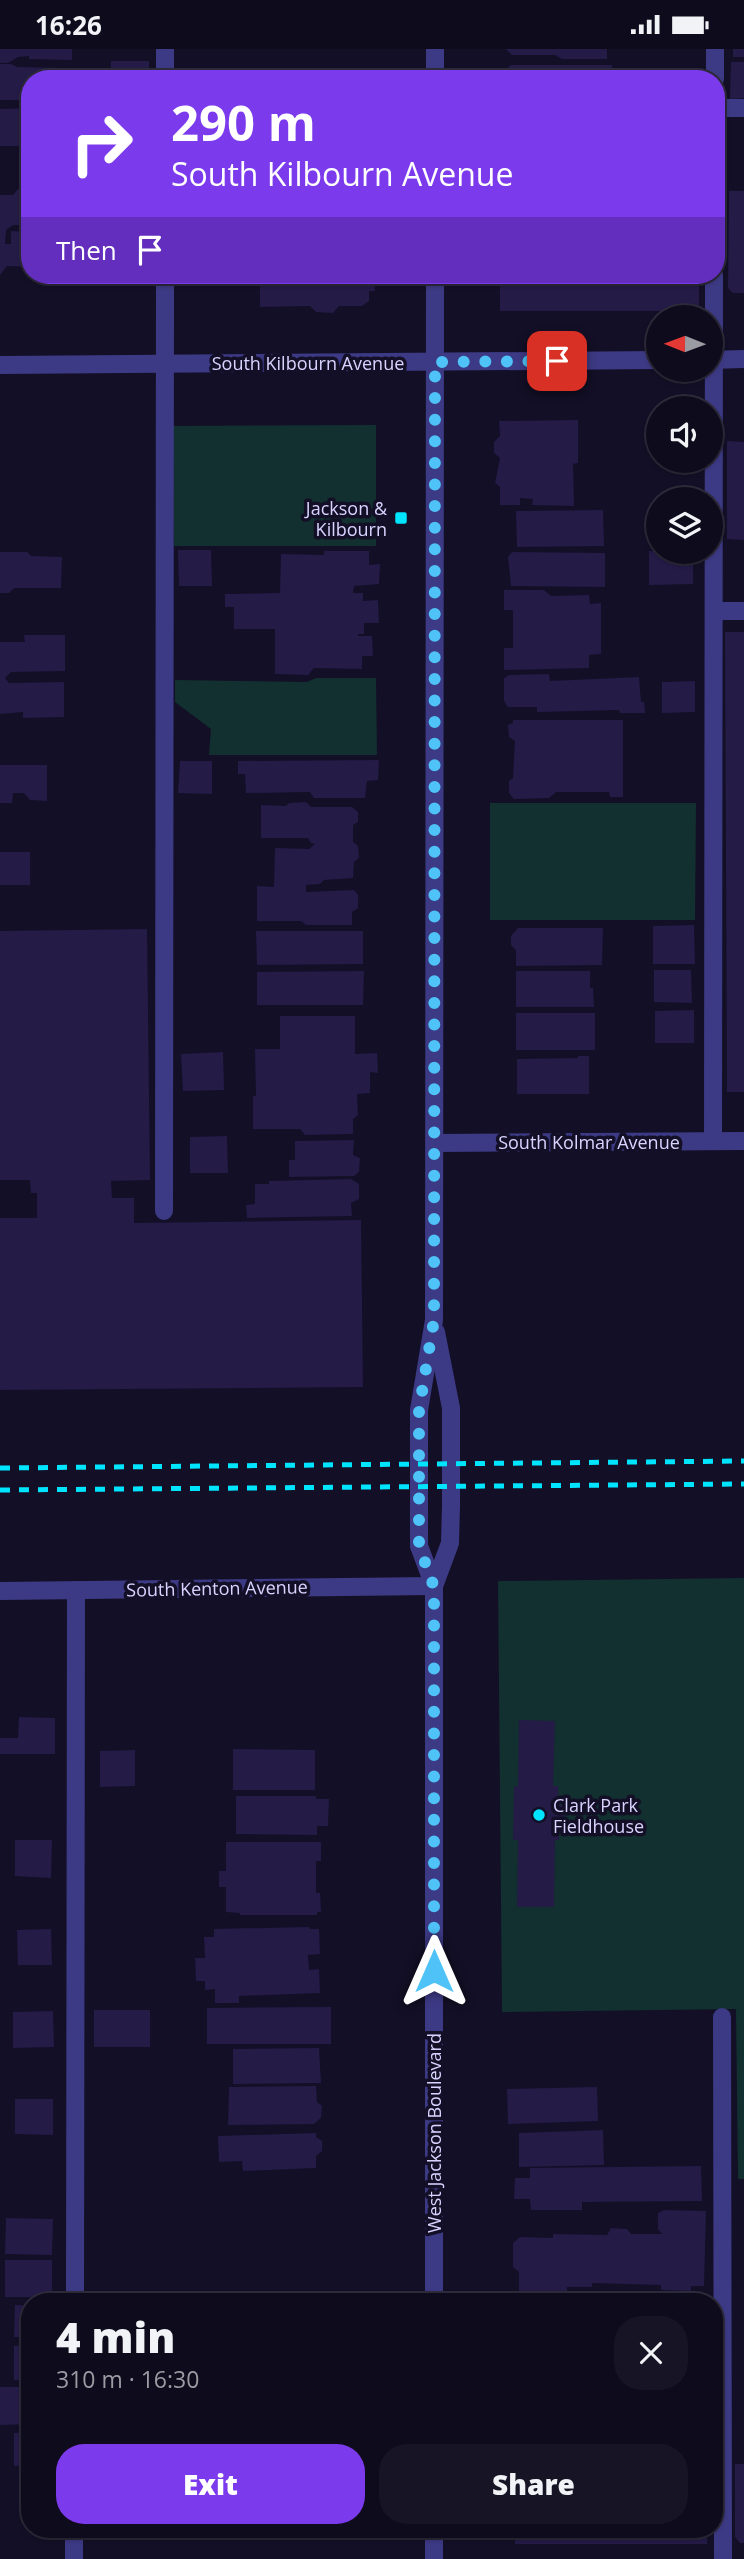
<!DOCTYPE html>
<meta charset="utf-8">
<style>
body{margin:0;font-family:"Open Sans",sans-serif;background:#171425;color:#f1f3f6;height:100vh;display:flex;flex-direction:column;font-size:26px;white-space:nowrap}
*{box-sizing:border-box;margin:0}
p{font-size:23px;color:#9b9ba3}
.icon{flex:none;width:38px;height:38px;fill:none;stroke:currentColor;stroke-width:2;stroke-linecap:round;stroke-linejoin:round}
.map{position:relative;flex:1;overflow:hidden}
.sheet{position:absolute;left:21px;top:2244px;width:702px;height:245px;display:flex;flex-direction:column;background:#0e0b1c;border-radius:28px;box-shadow:0 2px 5px #0004,0 0 0 2px #2e2b3b}
.sheet>*{flex:none}
.top-card{position:absolute;left:21px;top:21px;width:704px;height:214px;border-radius:28px;box-shadow:0 2px 5px #0004,0 0 0 2px #2e2b3b;background:#7c3aed;color:#fff;overflow:hidden}
.needle{width:46px;rotate:271deg}
.fabs{position:absolute;left:646px;top:256px;display:grid;gap:14px}
.fabs a{display:grid;place-items:center;width:77px;height:77px;border-radius:50%;background:#0e0b1c;box-shadow:0 2px 5px #0004,0 0 0 2px #2e2b3b;font-size:35px}
.pin{position:absolute;display:grid;place-items:center;width:60px;height:60px;color:#fff;margin:-30px;border-radius:14px;box-shadow:0 4px 10px #0006}
.me{position:absolute;width:77px;margin:-38px;rotate:0deg;stroke-linejoin:round;filter:drop-shadow(0 0 5px #0008)}
.turn{display:flex;align-items:center;gap:24px;height:147px;padding:0 35px;font-size:32px}
.turn .icon{width:91px;height:91px;stroke-width:2.5}
.turn b{display:block;font-size:49px;line-height:60px}
.then{display:flex;align-items:center;height:66px;padding:0 35px;background:#0003;gap:14px;font-size:26px}
.round{display:grid;place-items:center;flex:none;width:74px;height:74px;border-radius:28px;background:#171425}
.overview{display:flex;align-items:center;justify-content:space-between;height:119px;padding:0 35px}
h1{font-size:42px;font-weight:800;line-height:52px}
.button{display:flex;gap:14px;margin-top:auto;padding:14px 35px}
.button a{flex:1;height:80px;border-radius:28px;background:#7c3aed;color:#fff;font-size:28px;font-weight:800;line-height:80px;text-align:center}
.button a+a{background:#171425;color:#f1f3f6}
.status{display:flex;justify-content:space-between;align-items:center;height:49px;padding:0 35px;background:#0e0b1c;direction:ltr}
.status svg{height:19px;fill:currentColor}
.map>svg:first-child{display:block}
.green{fill:#12302f}
.building{fill:#241b47}
.lines{fill:none;stroke-linecap:round;stroke-linejoin:round}
.service{stroke:#3d3a85;stroke-width:18}
.minor{stroke:#3d3a85;stroke-width:18}
.tertiary{stroke:#3d3a85;stroke-width:18}
.rail{stroke:#00e5ff;stroke-width:5;stroke-dasharray:10 9;stroke-linecap:butt}
.route{stroke:#4fc3f7;stroke-width:12;stroke-dasharray:0 21.6}
.poi-dot{fill:#00e5ff;stroke:#130f26;stroke-width:2.5}
.labels{text-anchor:middle;dominant-baseline:central;stroke-width:7;stroke-linejoin:round;paint-order:stroke}
.street-label{font-size:18px;fill:#d9d4ff;stroke:#130f26}
.poi-label{font-size:18px;fill:#d9d4ff;stroke:#130f26;text-anchor:end}
</style>
<div class="status"><b>16:26</b><svg viewBox="0 0 49 12"><path d="M0 12V9h3v3zM5 12V6h3v6zM10 12V3h3v9zM15 12V0h3v12zM26 1h20v11H26zM47 4h2v5h-2z"/></svg></div>
<div class="map">
<svg width="744" height="2510" viewBox="0 0 744 2510">
<rect width="100%" height="100%" fill="#130f26"/>
<g class="green">
<path d="M 376,376 L 376,497 L 174,497 L 173,377 Z"/>
<path d="M 316,629 L 376,629 L 377,706 L 209,706 L 211,680 L 175,653 L 175,631 L 307,633 Z"/>
<path d="M 490,754 L 696,754 L 695,871 L 490,871 Z"/>
<path d="M 744,1529 L 744,2130 L 738,2130 L 736,1960 L 502,1963 L 498,1532 Z"/>
</g>
<g class="building">
<path d="M 0,0 L 72,0 L 72,11 L 29,10 L 29,7 L 18,8 L 8,14 L 0,14 Z"/>
<path d="M 506,0 L 607,0 L 607,10 L 562,10 L 555,6 L 512,6 Z"/>
<rect x="733" y="0" width="11" height="8"/>
<rect x="111" y="12" width="38" height="18"/>
<path d="M 731,13 L 744,13 L 744,49 L 730,50 Z"/>
<path d="M 0,15 L 11,15 L 17,18 L 63,19 L 63,30 L 30,30 L 30,56 L 25,56 L 18,51 L 0,51 Z"/>
<path d="M 511,16 L 612,16 L 612,30 L 506,30 L 505,21 Z"/>
<path d="M 30,59 L 30,97 L 0,97 L 0,60 Z"/>
<path d="M 18,140 L 30,140 L 30,176 L 13,176 L 6,181 L 5,195 L 11,195 L 11,182 L 30,183 L 30,218 L 7,217 L 0,226 L 0,146 L 13,146 Z"/>
<path d="M 729,142 L 744,142 L 744,244 L 733,244 L 728,239 Z"/>
<path d="M 260,226 L 308,226 L 317,228 L 320,226 L 374,226 L 375,242 L 369,242 L 369,252 L 362,257 L 339,257 L 333,264 L 316,263 L 310,257 L 260,258 Z"/>
<path d="M 500,226 L 699,228 L 699,262 L 500,262 Z"/>
<path d="M 578,371 L 578,414 L 573,415 L 574,457 L 532,456 L 533,450 L 520,449 L 520,456 L 500,456 L 500,438 L 495,434 L 500,409 L 494,404 L 494,393 L 500,387 L 499,372 Z"/>
<path d="M 727,392 L 744,393 L 744,491 L 727,490 Z"/>
<path d="M 603,461 L 604,497 L 517,498 L 516,462 Z"/>
<path d="M 178,501 L 211,501 L 212,537 L 179,537 Z"/>
<path d="M 324,502 L 369,502 L 369,516 L 380,515 L 379,535 L 354,537 L 353,544 L 363,544 L 363,552 L 378,551 L 379,574 L 364,574 L 364,585 L 358,585 L 358,587 L 372,587 L 373,607 L 362,607 L 362,620 L 314,619 L 308,626 L 275,625 L 275,580 L 234,580 L 234,558 L 225,558 L 225,545 L 280,544 L 281,505 L 324,506 Z"/>
<path d="M 649,502 L 693,502 L 693,535 L 649,536 Z"/>
<path d="M 0,503 L 27,503 L 31,507 L 62,508 L 61,539 L 14,539 L 9,544 L 0,544 Z"/>
<path d="M 512,503 L 605,504 L 605,538 L 511,537 L 508,508 Z"/>
<path d="M 504,541 L 544,541 L 551,547 L 589,546 L 590,555 L 601,554 L 601,605 L 589,606 L 589,619 L 504,621 L 504,599 L 513,599 L 513,561 L 504,561 Z"/>
<path d="M 725,583 L 744,583 L 744,1043 L 727,1043 Z"/>
<path d="M 24,586 L 65,586 L 65,622 L 11,623 L 5,629 L 9,634 L 64,633 L 64,668 L 23,669 L 23,663 L 0,665 L 0,593 L 25,593 Z"/>
<path d="M 549,625 L 550,632 L 639,628 L 641,653 L 644,653 L 645,664 L 620,664 L 619,661 L 537,663 L 537,658 L 508,658 L 504,652 L 504,629 L 509,626 Z"/>
<path d="M 695,632 L 695,663 L 662,664 L 662,633 Z"/>
<path d="M 513,671 L 623,671 L 623,748 L 610,748 L 609,743 L 556,743 L 549,749 L 514,750 L 509,744 L 509,732 L 513,729 L 515,692 L 509,688 L 508,676 L 513,674 Z"/>
<path d="M 379,711 L 378,731 L 367,732 L 365,749 L 314,749 L 310,743 L 246,744 L 245,725 L 238,725 L 238,712 Z"/>
<path d="M 180,712 L 212,712 L 212,745 L 178,744 Z"/>
<path d="M 0,716 L 47,716 L 47,752 L 30,751 L 24,744 L 13,744 L 12,754 L 0,754 Z"/>
<path d="M 306,753 L 311,758 L 352,758 L 358,763 L 358,773 L 353,776 L 353,793 L 358,797 L 359,809 L 354,813 L 353,829 L 324,831 L 320,835 L 306,836 L 306,843 L 354,841 L 358,846 L 358,859 L 352,863 L 352,876 L 306,876 L 301,872 L 257,872 L 257,837 L 274,838 L 275,799 L 309,800 L 315,795 L 311,794 L 308,789 L 261,789 L 261,756 L 286,757 L 289,754 Z"/>
<rect x="0" y="803" width="30" height="33"/>
<path d="M 694,876 L 695,915 L 653,915 L 653,877 Z"/>
<path d="M 518,879 L 603,879 L 602,916 L 516,917 L 516,901 L 511,896 L 511,887 Z"/>
<path d="M 147,880 L 150,1131 L 111,1132 L 112,1149 L 134,1149 L 134,1174 L 361,1171 L 363,1338 L 0,1341 L 0,1169 L 37,1169 L 37,1144 L 31,1144 L 30,1131 L 0,1131 L 0,882 Z"/>
<path d="M 256,882 L 363,882 L 363,915 L 257,916 Z"/>
<path d="M 654,921 L 691,921 L 692,954 L 654,953 Z"/>
<path d="M 364,922 L 363,956 L 257,956 L 257,923 Z"/>
<path d="M 516,922 L 590,922 L 590,939 L 593,939 L 594,958 L 516,958 Z"/>
<path d="M 694,961 L 694,994 L 655,994 L 655,962 Z"/>
<rect x="516" y="964" width="79" height="37"/>
<path d="M 280,967 L 355,967 L 355,1005 L 377,1004 L 378,1024 L 370,1023 L 370,1044 L 357,1045 L 358,1066 L 353,1070 L 353,1085 L 305,1086 L 300,1080 L 253,1080 L 253,1047 L 256,1047 L 255,1000 L 280,1000 Z"/>
<path d="M 223,1003 L 224,1041 L 183,1042 L 181,1005 Z"/>
<path d="M 578,1007 L 589,1007 L 589,1045 L 517,1045 L 517,1010 L 578,1009 Z"/>
<path d="M 227,1087 L 228,1124 L 190,1124 L 190,1088 Z"/>
<path d="M 354,1091 L 353,1106 L 360,1109 L 359,1123 L 354,1127 L 289,1128 L 289,1111 L 295,1111 L 295,1092 Z"/>
<path d="M 351,1130 L 359,1135 L 359,1150 L 351,1154 L 352,1167 L 247,1169 L 246,1156 L 255,1155 L 255,1135 L 269,1135 L 269,1132 Z"/>
<path d="M 19,1668 L 55,1669 L 55,1705 L 0,1705 L 0,1689 L 18,1689 Z"/>
<path d="M 519,1671 L 555,1672 L 553,1737 L 558,1737 L 559,1756 L 564,1756 L 564,1775 L 559,1775 L 559,1791 L 555,1791 L 554,1858 L 517,1858 L 518,1791 L 513,1791 L 514,1738 L 518,1737 Z"/>
<path d="M 233,1700 L 315,1701 L 315,1741 L 233,1741 Z"/>
<path d="M 135,1701 L 135,1737 L 100,1738 L 100,1702 Z"/>
<path d="M 236,1747 L 316,1747 L 316,1750 L 329,1750 L 328,1777 L 317,1777 L 317,1786 L 236,1785 Z"/>
<path d="M 15,1791 L 52,1791 L 51,1829 L 15,1827 Z"/>
<path d="M 226,1793 L 321,1793 L 321,1812 L 316,1812 L 316,1844 L 320,1844 L 321,1863 L 317,1863 L 317,1866 L 240,1866 L 240,1864 L 226,1863 L 226,1838 L 219,1838 L 219,1822 L 226,1822 Z"/>
<path d="M 309,1878 L 310,1880 L 319,1880 L 320,1905 L 308,1906 L 309,1921 L 319,1920 L 320,1944 L 239,1947 L 239,1954 L 215,1954 L 215,1940 L 205,1941 L 205,1932 L 196,1932 L 195,1909 L 205,1909 L 204,1888 L 214,1888 L 214,1880 Z"/>
<path d="M 51,1880 L 52,1916 L 18,1916 L 17,1881 Z"/>
<path d="M 331,1958 L 331,1995 L 207,1995 L 207,1959 Z"/>
<rect x="94" y="1961" width="56" height="37"/>
<path d="M 53,1962 L 54,1998 L 13,1999 L 13,1963 Z"/>
<path d="M 319,1999 L 321,2034 L 233,2035 L 233,2000 Z"/>
<path d="M 316,2037 L 317,2053 L 322,2057 L 321,2069 L 314,2075 L 228,2076 L 229,2038 Z"/>
<path d="M 597,2038 L 598,2072 L 508,2075 L 507,2040 Z"/>
<path d="M 15,2050 L 53,2050 L 53,2086 L 15,2085 Z"/>
<path d="M 603,2081 L 604,2116 L 519,2118 L 519,2084 Z"/>
<path d="M 316,2084 L 316,2088 L 322,2092 L 322,2102 L 316,2107 L 316,2119 L 243,2122 L 242,2112 L 219,2113 L 218,2087 Z"/>
<path d="M 701,2117 L 702,2152 L 582,2153 L 582,2161 L 531,2161 L 530,2150 L 514,2150 L 515,2129 L 530,2129 L 530,2119 Z"/>
<path d="M 664,2161 L 706,2162 L 704,2237 L 691,2237 L 691,2242 L 661,2241 L 661,2236 L 592,2234 L 592,2238 L 567,2238 L 567,2245 L 519,2243 L 519,2223 L 513,2218 L 513,2194 L 520,2188 L 553,2189 L 553,2185 L 607,2186 L 611,2179 L 627,2180 L 631,2185 L 662,2185 L 658,2180 L 658,2164 Z"/>
<path d="M 6,2169 L 53,2170 L 52,2206 L 5,2205 Z"/>
<rect x="5" y="2211" width="47" height="37"/>
<path d="M 15,2256 L 30,2257 L 30,2288 L 14,2288 Z"/>
<path d="M 30,2296 L 30,2331 L 14,2331 L 14,2297 Z"/>
<path d="M 0,2338 L 30,2338 L 30,2375 L 0,2376 Z"/>
<path d="M 30,2383 L 30,2416 L 14,2417 L 14,2384 Z"/>
<path d="M 735,2415 L 744,2415 L 744,2494 L 740,2494 L 735,2488 Z"/>
<rect x="515" y="2480" width="192" height="15"/>
</g>
<g class="lines">
<g class="service">
<path d="M 165,30 L 165,0"/>
<path d="M 715,30 L 715,0"/>
<path d="M 716,59 L 744,59"/>
<path d="M 714,562 L 744,562"/>
<path d="M 713,1092 L 714,226"/>
<path d="M 164,1162 L 165,226"/>
<path d="M 722,1968 L 723,2510"/>
<path d="M 75,2252 L 76,1541"/>
<path d="M 74,2510 L 74,2480"/>
</g>
<g class="minor">
<path d="M 710,311 L 744,310"/>
<path d="M 0,316 L 658,311"/>
<path d="M 435,1094 L 744,1092"/>
<path d="M 0,1542 L 434,1537"/>
</g>
<g class="tertiary">
<path d="M 435,30 L 435,0"/>
<path d="M 434,1537 L 450,1494 L 451,1456 L 451,1359 L 436,1283"/>
<path d="M 434,2252 L 434,1537 L 419,1497 L 419,1361 L 434,1271 L 435,226"/>
<path d="M 434,2510 L 434,2480"/>
</g>
<g class="rail">
<path d="M 0,1419 L 744,1412"/>
<path d="M 0,1441 L 744,1435"/>
</g>
</g>
<g class="lines">
<path class="route" d="M 434,1922 L 434,1538 L 419,1497 L 419,1361 L 434,1271 L 435,313 L 557,312"/>
</g>
<g class="poi-dot">
<rect x="394" y="462" width="14" height="14" rx="3.5"/>
<circle cx="539" cy="1766" r="7"/>
</g>
<g class="labels">
<g class="street-label">
<text x="308" y="314">South Kilbourn Avenue</text>
<text x="589" y="1093">South Kolmar Avenue</text>
<text transform="translate(217 1539) rotate(-1)">South Kenton Avenue</text>
<text transform="translate(434 2084) rotate(-90)">West Jackson Boulevard</text>
</g>
<g class="poi-label">
<text x="387" y="459">Jackson &amp;<tspan x="387" dy="21">Kilbourn</tspan></text>
<text x="553" y="1756" text-anchor="start">Clark Park<tspan x="553" dy="21">Fieldhouse</tspan></text>
</g>
</g>
</svg>
<div class="fabs">
<a><svg class="needle" viewBox="-14 -14 28 28"><path d="M0-13l5 13h-10z" fill="#e53935"/><path d="M0 13l5-13h-10z" fill="#9b9ba3"/></svg></a>
<a><svg class="icon" aria-label="sound" viewBox="0 0 24 24"><path d="M4 9h4l5-4v14l-5-4H4zM17 9q2 3 0 6"/></svg></a>
<a><svg class="icon" aria-label="layers" viewBox="0 0 24 24"><path d="M12 4l9 5-9 5-9-5zM3 14l9 5 9-5"/></svg></a>
</div>
<div class="pin" style="left:557px;top:312px;background:#d93025"><svg class="icon" aria-label="arrive" viewBox="0 0 24 24"><path d="M6 21V4h12l-3 4 3 4H6"/></svg></div>
<svg class="me" style="left:434px;top:1922px" viewBox="-20 -20 40 40"><path d="M0-17L14 15 0 8-14 15z" fill="#4fc3f7" stroke="#fff" stroke-width="4"/></svg>
<div class="top-card">
<div class="turn"><svg class="icon" aria-label="right" viewBox="0 0 24 24"><path d="M7 20v-9h11M14 6l5 5-5 5"/></svg><div><b>290 m</b>South Kilbourn Avenue</div></div>
<div class="then">Then<svg class="icon" aria-label="arrive" viewBox="0 0 24 24"><path d="M6 21V4h12l-3 4 3 4H6"/></svg></div>
</div>
<section class="sheet">
<div class="overview"><div><h1>4 min</h1><p>310 m · 16:30</p></div><a class="round"><svg class="icon" aria-label="close" viewBox="0 0 24 24"><path d="M6 6l12 12M18 6L6 18"/></svg></a></div>
<div class="button"><a>Exit</a><a>Share</a></div>
</section>
</div>
